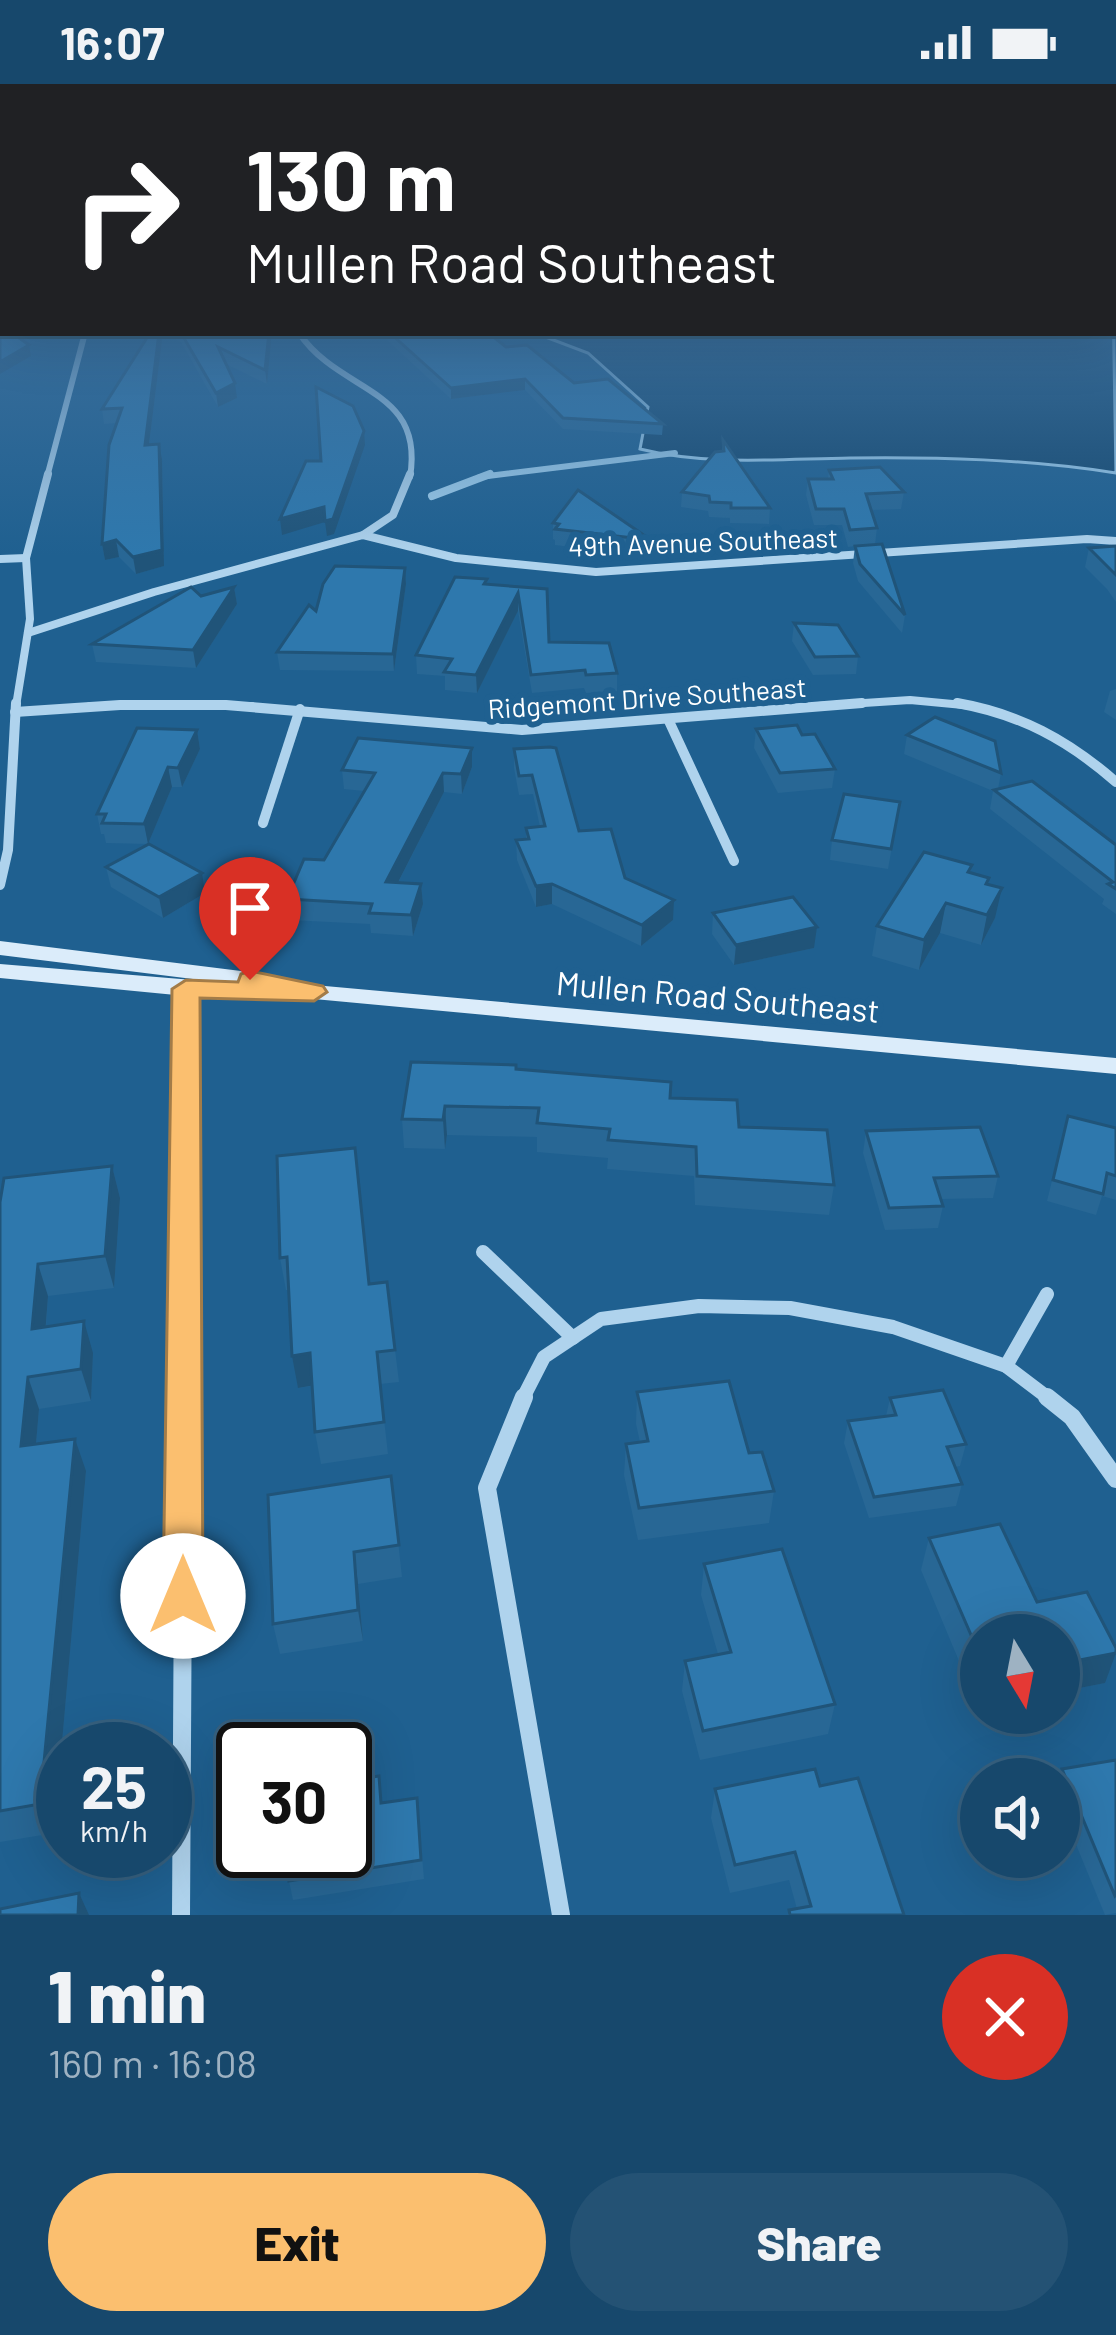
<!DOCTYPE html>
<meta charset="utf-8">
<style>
body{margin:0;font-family:Barlow,sans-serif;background:#245274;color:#f1f3f6;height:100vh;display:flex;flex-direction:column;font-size:45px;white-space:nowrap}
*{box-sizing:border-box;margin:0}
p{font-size:39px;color:#9eb2c2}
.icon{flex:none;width:66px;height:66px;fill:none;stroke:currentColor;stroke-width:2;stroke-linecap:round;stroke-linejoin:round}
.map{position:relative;height:1831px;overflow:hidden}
.details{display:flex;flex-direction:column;background:#17486c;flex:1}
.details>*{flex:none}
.guide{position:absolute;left:0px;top:0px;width:1116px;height:252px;box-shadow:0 12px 48px #0002,0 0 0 3px #36607f;background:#202124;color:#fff;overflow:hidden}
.needle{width:78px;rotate:170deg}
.buttons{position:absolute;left:960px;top:1530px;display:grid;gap:24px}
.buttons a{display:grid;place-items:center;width:120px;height:120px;border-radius:50%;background:#17486c;box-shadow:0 12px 48px #0002,0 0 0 3px #36607f;font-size:60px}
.speed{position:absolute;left:36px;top:1638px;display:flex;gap:24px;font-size:60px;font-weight:700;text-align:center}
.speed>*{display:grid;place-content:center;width:156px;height:156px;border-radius:50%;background:#17486c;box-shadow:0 12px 48px #0002,0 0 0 3px #36607f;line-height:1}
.speed small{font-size:30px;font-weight:400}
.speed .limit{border:6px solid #111;border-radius:18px;background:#fff;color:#111}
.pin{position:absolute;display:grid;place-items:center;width:102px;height:102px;color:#fff;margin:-123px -51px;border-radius:50% 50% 50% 0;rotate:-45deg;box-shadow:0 0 12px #0007}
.pin .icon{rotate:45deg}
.me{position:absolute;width:132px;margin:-66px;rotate:0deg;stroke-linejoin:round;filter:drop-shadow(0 0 9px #0008)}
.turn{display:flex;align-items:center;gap:42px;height:252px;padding:0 48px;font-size:54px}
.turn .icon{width:156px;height:156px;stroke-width:2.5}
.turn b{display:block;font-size:84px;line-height:102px}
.round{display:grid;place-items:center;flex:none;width:126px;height:126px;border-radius:63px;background:#245274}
.summary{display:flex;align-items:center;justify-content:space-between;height:204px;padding:0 48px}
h1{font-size:72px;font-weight:800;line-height:90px}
.action{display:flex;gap:24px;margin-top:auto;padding:24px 48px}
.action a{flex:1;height:138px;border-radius:72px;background:#fbbf6f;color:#111;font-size:48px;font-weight:800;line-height:138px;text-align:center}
.action a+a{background:#245274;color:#f1f3f6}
.status{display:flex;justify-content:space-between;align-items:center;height:84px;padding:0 60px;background:#17486c;direction:ltr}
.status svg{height:33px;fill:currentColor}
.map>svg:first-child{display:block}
.water{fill:#15486e;stroke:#a2d0ee;stroke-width:3}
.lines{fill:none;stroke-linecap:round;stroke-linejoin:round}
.stream-far1{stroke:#a2d0ee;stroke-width:6}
.stream{stroke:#a2d0ee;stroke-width:8}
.street-far4{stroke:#afd3ed;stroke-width:6}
.street-far3{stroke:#afd3ed;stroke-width:8}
.street-far2{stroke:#afd3ed;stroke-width:10}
.street-far1{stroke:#afd3ed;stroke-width:14}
.street{stroke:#afd3ed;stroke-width:18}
.secondary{fill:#dbecfa;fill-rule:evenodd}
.wall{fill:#286795}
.shaded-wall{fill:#205479}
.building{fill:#2e78ad;stroke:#205479;stroke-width:3}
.route{fill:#fbbf6f;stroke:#a37c48;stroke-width:3}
.labels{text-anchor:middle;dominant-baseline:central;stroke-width:12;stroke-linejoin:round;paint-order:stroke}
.far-street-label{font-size:27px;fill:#fff;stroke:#1f6090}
.street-label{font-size:33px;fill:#fff;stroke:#1f6090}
</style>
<div class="status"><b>16:07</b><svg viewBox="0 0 49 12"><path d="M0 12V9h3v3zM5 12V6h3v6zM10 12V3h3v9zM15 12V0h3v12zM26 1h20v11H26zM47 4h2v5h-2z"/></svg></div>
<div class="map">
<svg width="1116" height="1831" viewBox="0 0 1116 1831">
<rect width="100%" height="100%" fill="#1f6090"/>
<path class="water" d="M 1113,216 L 1116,389 C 1029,375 938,373 850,374 C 780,375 708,382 640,365 L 648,323 L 588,269 L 535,249 L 1113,249 Z"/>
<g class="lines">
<path class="stream-far1" d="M 480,393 L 675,369"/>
<path class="stream" d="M 432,412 L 490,390"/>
<g class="street-far4">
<path d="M 299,249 C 340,310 425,303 410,393"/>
<path d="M 47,393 L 85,249"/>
</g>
<g class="street-far3">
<path d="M 363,451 L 393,431 L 410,390"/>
<path d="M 0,475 L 26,474"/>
<path d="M 28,549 L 154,508 L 363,451 L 456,474 L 596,488 L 1087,455 L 1116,457"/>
<path d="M 16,622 L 30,535 L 26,474 L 48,390"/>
<path d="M 90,622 L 252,622"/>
<path d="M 818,622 L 910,616 L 974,622"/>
</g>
<g class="street-far2">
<path d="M 957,619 C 1020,630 1068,656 1116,698"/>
<path d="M 15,628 L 120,621 L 226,621 L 522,646 L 862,619"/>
<path d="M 668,635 L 734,777"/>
<path d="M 263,739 L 300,625"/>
<path d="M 0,801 L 8,766 L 16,619"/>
<path d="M 186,923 L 186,905"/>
</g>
<g class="street-far1">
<path d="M 483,1168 L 573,1254"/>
<path d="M 1006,1282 L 1047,1210"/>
<path d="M 184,1316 L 186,920"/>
<path d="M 522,1316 L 544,1273 L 601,1235 L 699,1222 L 790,1224 L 893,1243 L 1006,1282 L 1051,1316"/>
</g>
<g class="street">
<path d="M 524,1313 L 487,1404 L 561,1831"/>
<path d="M 1047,1313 L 1072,1333 L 1116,1395"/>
<path d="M 181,1831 L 184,1313"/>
</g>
<path class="secondary" d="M 0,857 L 241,887 L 249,889 L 253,894 L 249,899 L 314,901 L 1116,974 L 1116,990 L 314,915 L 186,912 L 0,894 L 0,880 L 217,898 L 0,871 Z"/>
</g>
<g class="wall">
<path d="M 150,249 L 163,249 L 149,361 L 159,360 L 162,375 L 164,482 L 136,490 L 119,473 L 105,476 L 102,460 L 117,339 L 104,340 L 102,325 Z"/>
<path d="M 163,249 L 272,249 L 267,300 L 226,280 L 237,314 L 218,323 L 181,258 Z"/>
<path d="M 385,249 L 453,249 L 458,254 L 506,263 L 574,299 L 663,340 L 662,351 L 563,345 L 525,306 L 451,315 L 388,257 Z"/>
<path d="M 723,356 L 770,424 L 769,440 L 730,439 L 730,434 L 709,433 L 708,427 L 681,423 L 682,408 L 722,367 Z"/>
<path d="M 829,386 L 904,408 L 901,425 L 871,426 L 877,444 L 875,461 L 905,531 L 902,549 L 858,497 L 853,479 L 855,462 L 848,463 L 842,441 L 814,441 L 806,411 L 808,395 L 828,395 Z"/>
<path d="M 553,439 L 651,456 L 651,473 L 555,461 L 555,456 L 553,455 Z"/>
<path d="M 1116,462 L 1116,518 L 1107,505 L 1085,483 L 1089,464 Z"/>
<path d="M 405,484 L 406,500 L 394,587 L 280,586 L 277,568 L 316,527 Z"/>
<path d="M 487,495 L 487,500 L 547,505 L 549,558 L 617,589 L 617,608 L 586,609 L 584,604 L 532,609 L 518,527 L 477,609 L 445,606 L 445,592 L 417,590 L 416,571 Z"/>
<path d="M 234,503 L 237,520 L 196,584 L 96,578 L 92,560 L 201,512 Z"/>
<path d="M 794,539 L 858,572 L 856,590 L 813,591 L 792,557 Z"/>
<path d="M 1116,605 L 1116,636 L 1104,628 L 1110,607 Z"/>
<path d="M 756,645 L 802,651 L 835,685 L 832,704 L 778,709 L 754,664 Z"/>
<path d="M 197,646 L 200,665 L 182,703 L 172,703 L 148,760 L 106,759 L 104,750 L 101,750 L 97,730 Z"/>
<path d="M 907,651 L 1001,689 L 998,705 L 1116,761 L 1116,830 L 1102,820 L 1104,815 L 990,725 L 993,707 L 904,670 Z"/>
<path d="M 514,665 L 579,747 L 625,794 L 673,836 L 641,862 L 552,820 L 536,823 L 517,776 L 516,756 L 526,756 L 526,744 L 540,743 L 533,710 L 519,711 L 514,684 Z"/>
<path d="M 472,683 L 462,710 L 444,708 L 398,799 L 421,800 L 423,820 L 413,852 L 371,849 L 370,840 L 290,836 L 287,815 L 324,776 L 364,707 L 344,705 L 342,686 Z"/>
<path d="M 900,718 L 888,785 L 830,776 L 832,756 Z"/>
<path d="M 972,781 L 970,789 L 989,794 L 988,801 L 995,834 L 981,861 L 940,849 L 919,886 L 872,872 L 877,842 Z"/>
<path d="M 106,783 L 205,809 L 163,834 L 111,803 Z"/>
<path d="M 713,829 L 814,864 L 734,881 L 712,850 Z"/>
<path d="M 516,986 L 670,1014 L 739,1043 L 834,1101 L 829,1131 L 695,1121 L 694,1092 L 607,1085 L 608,1074 L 537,1068 L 537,1053 L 447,1051 L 445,1065 L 404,1064 L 402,1035 Z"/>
<path d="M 1068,1032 L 1116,1044 L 1116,1116 L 1102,1112 L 1096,1131 L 1047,1117 Z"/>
<path d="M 866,1047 L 998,1092 L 993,1114 L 941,1115 L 943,1122 L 938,1144 L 885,1146 L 863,1069 Z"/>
<path d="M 277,1072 L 369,1200 L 395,1266 L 399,1298 L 380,1300 L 388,1370 L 321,1380 L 315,1348 L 312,1302 L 298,1304 L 289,1206 L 286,1206 L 280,1174 Z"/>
<path d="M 112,1082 L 120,1114 L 114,1204 L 48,1212 L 46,1243 L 93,1269 L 91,1317 L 39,1325 L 36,1360 L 86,1387 L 54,1749 L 0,1758 L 0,1118 Z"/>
<path d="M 637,1308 L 749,1369 L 774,1407 L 769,1439 L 638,1456 L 624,1391 L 626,1360 L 640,1358 L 636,1340 Z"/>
<path d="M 890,1314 L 966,1360 L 960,1382 L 955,1383 L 962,1400 L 956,1422 L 869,1434 L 844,1359 L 848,1337 L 886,1332 Z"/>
<path d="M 391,1392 L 402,1493 L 358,1500 L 363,1557 L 280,1570 L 273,1540 Z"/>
<path d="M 929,1454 L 1037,1518 L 1105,1599 L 1059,1608 L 1059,1551 L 981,1551 L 981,1625 L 979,1625 L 921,1486 Z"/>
<path d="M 704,1480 L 835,1620 L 828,1650 L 700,1676 L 682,1607 L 685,1577 L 718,1570 L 701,1511 Z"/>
<path d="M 1116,1676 L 1116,1829 L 1105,1831 L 1059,1719 L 1058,1695 L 1062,1685 Z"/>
<path d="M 820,1702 L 904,1831 L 788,1831 L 789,1826 L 797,1825 L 789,1796 L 730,1809 L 711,1734 L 715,1705 Z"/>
<path d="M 417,1714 L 424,1795 L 293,1816 L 289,1797 L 382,1719 Z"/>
</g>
<g class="shaded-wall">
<path d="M 159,249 L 163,249 L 147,376 L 145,361 Z"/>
<path d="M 269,249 L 272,249 L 267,300 L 265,286 Z"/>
<path d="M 29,261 L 31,272 L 0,290 L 0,278 Z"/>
<path d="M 525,295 L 525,306 L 451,315 L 451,304 Z"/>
<path d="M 235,299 L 237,314 L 218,323 L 216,309 Z"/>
<path d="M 364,347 L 365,361 L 334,450 L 327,452 L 325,438 L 282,451 L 280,435 L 324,423 Z"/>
<path d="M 159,360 L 162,375 L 164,482 L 136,490 L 133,473 Z"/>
<path d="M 116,456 L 119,473 L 105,476 L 102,460 Z"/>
<path d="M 405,484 L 406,500 L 394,587 L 393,570 Z"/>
<path d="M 234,503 L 237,520 L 196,584 L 193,566 Z"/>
<path d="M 518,509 L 518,527 L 477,609 L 476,591 Z"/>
<path d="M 197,646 L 200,665 L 182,703 L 178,684 Z"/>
<path d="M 472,664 L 472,683 L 462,710 L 461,690 Z"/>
<path d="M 168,683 L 172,703 L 148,760 L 144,740 Z"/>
<path d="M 443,689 L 444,708 L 388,818 L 386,798 Z"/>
<path d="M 202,789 L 205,809 L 163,834 L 159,813 Z"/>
<path d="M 421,800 L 423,820 L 413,852 L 411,831 Z"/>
<path d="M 552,800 L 552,820 L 536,823 L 536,802 Z"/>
<path d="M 1002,804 L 995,834 L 981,861 L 987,831 Z"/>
<path d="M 674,816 L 673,836 L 641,862 L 642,841 Z"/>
<path d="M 946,819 L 940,849 L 919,886 L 924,856 Z"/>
<path d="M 817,843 L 814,864 L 734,881 L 736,861 Z"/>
<path d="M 445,1022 L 447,1051 L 445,1065 L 443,1036 Z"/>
<path d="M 112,1082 L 120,1114 L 114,1204 L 105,1172 Z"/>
<path d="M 38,1180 L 48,1212 L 43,1277 L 32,1245 Z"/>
<path d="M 84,1237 L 93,1269 L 91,1317 L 81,1285 Z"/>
<path d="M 310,1269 L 315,1301 L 298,1304 L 292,1272 Z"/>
<path d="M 28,1293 L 39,1325 L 33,1394 L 21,1362 Z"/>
<path d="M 75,1355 L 86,1387 L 54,1749 L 40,1720 Z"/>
<path d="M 354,1468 L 358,1500 L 363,1557 L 358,1526 Z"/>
<path d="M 1116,1569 L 1105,1599 L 1059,1608 L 1059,1580 Z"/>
<path d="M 79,1809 L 89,1831 L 78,1831 Z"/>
</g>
<g class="building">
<path d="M 0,216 L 3,216 L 3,249 L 12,249 L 29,261 L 0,278 Z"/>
<path d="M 150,249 L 159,249 L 145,361 L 159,360 L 162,466 L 133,473 L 116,456 L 102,460 L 109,361 L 122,324 L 102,325 Z"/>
<path d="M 181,249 L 269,249 L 265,286 L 218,263 L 235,299 L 216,309 Z"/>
<path d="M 390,249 L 453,249 L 458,254 L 491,251 L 506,263 L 527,261 L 574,299 L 608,295 L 663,340 L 563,334 L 525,295 L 451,304 Z"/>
<path d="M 316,303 L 353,322 L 364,347 L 333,435 L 325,437 L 324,423 L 280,435 L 306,377 L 321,377 Z"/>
<path d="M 723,356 L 770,424 L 731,424 L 731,419 L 710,418 L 709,412 L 682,408 L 715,368 L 724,367 Z"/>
<path d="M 880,383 L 904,408 L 866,410 L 877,444 L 850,446 L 844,425 L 816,425 L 808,395 L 833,395 L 829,386 Z"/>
<path d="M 578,406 L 651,456 L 555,445 L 559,440 L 553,439 Z"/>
<path d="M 882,460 L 905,531 L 860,480 L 855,462 Z"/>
<path d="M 1116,462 L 1116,491 L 1089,464 Z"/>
<path d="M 335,482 L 405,484 L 393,570 L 277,568 L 309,521 L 316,527 L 323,500 Z"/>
<path d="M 455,493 L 487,495 L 484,500 L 547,505 L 549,558 L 609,559 L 617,589 L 586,591 L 585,586 L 531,591 L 518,509 L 476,591 L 444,588 L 452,575 L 416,571 Z"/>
<path d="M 191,503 L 201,512 L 234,503 L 193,566 L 92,560 Z"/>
<path d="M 794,539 L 838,541 L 858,572 L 815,573 Z"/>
<path d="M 935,633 L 995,657 L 1001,689 L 907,651 Z"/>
<path d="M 797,641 L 802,651 L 815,650 L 835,685 L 780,689 L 756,645 Z"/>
<path d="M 137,644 L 197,646 L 178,684 L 168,683 L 144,740 L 102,739 L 106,730 L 97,730 Z"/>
<path d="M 358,654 L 472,664 L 461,690 L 443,689 L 386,798 L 421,800 L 411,831 L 369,829 L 372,820 L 287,815 L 304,775 L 324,776 L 375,689 L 342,686 Z"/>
<path d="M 550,663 L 556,664 L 579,747 L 611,745 L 625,794 L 674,816 L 642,841 L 552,800 L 536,802 L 516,756 L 529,755 L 526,744 L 545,742 L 532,691 L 519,692 L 514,665 Z"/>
<path d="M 1032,697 L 1116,761 L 1116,805 L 1108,800 L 1113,798 L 994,706 Z"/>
<path d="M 844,710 L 900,718 L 891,765 L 832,756 Z"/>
<path d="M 149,760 L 202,789 L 159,813 L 106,783 Z"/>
<path d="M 924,768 L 972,781 L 968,788 L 989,794 L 986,800 L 1002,804 L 987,831 L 946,819 L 924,856 L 877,842 Z"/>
<path d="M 793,813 L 817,843 L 736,861 L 713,829 Z"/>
<path d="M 411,978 L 516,981 L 516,985 L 671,998 L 670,1014 L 737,1016 L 739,1043 L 827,1046 L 834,1101 L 697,1092 L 696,1063 L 608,1056 L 610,1045 L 537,1039 L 539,1024 L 445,1022 L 443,1036 L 402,1035 Z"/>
<path d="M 1068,1032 L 1116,1044 L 1116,1092 L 1107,1089 L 1103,1110 L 1053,1096 Z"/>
<path d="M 980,1043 L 998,1092 L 934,1094 L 943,1122 L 889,1124 L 866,1047 Z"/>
<path d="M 355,1064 L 369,1200 L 387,1198 L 395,1266 L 377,1268 L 384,1338 L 315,1348 L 310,1269 L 292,1272 L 287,1173 L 280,1174 L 277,1072 Z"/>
<path d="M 112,1082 L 105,1172 L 38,1180 L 32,1245 L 84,1237 L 81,1285 L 28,1293 L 21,1362 L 75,1355 L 40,1720 L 0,1727 L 0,1118 L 4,1094 Z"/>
<path d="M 729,1297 L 749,1369 L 762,1368 L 774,1407 L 639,1424 L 626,1360 L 648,1357 L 637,1308 Z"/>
<path d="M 943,1306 L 966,1360 L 947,1363 L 962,1400 L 874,1413 L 848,1337 L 896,1331 L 890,1314 Z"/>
<path d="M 391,1392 L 399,1461 L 354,1468 L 358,1526 L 273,1540 L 268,1411 Z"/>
<path d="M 1000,1440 L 1037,1518 L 1087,1508 L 1116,1564 L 1116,1569 L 1059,1580 L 1059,1551 L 981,1551 L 981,1574 L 929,1454 Z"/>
<path d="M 782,1465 L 835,1620 L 703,1647 L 685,1577 L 731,1568 L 704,1480 Z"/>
<path d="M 1116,1676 L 1116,1811 L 1115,1812 L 1062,1685 Z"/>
<path d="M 815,1685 L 820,1702 L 858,1694 L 904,1831 L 790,1831 L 789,1826 L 811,1822 L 795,1768 L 735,1781 L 715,1705 Z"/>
<path d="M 379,1692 L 381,1719 L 417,1714 L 421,1776 L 289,1797 L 288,1767 L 345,1767 L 345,1697 Z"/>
<path d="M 79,1809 L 78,1831 L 0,1831 L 0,1825 Z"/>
</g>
<linearGradient id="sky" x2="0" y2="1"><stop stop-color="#11354f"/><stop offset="0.46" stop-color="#3c6f9c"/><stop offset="1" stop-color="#3c6f9c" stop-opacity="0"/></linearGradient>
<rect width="1116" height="472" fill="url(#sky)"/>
<path class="route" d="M 250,887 L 323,902 L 327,908 L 314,917 L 200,914 L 203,1512 L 197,1525 L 183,1530 L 168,1525 L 163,1512 L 172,905 L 186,896 L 238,898 L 241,890 Z"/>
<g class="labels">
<g class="far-street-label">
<text transform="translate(703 457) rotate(-2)">49th Avenue Southeast</text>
<text transform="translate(647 613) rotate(-4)">Ridgemont Drive Southeast</text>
</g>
<g class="street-label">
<text transform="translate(718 912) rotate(5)">Mullen Road Southeast</text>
</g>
</g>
</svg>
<div class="buttons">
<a><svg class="needle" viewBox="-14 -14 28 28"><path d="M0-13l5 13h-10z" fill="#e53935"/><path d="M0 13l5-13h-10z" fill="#9eb2c2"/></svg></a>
<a><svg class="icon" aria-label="sound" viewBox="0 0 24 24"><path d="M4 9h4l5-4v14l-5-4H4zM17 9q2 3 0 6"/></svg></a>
</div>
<div class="speed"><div>25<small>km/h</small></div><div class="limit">30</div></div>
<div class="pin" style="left:250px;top:896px;background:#d93025"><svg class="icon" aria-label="arrive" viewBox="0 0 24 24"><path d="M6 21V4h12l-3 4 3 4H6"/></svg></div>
<svg class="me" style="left:183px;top:1512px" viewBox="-20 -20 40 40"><circle r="19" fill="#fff"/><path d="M0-13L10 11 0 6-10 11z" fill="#fbbf6f"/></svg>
<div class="guide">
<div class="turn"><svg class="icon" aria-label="right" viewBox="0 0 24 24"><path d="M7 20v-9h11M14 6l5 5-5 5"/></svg><div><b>130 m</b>Mullen Road Southeast</div></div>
</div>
</div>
<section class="details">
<div class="summary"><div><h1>1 min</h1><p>160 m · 16:08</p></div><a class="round" style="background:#d93025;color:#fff"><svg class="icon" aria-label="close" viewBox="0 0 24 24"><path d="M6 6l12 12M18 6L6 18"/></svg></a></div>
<div class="action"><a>Exit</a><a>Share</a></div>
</section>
